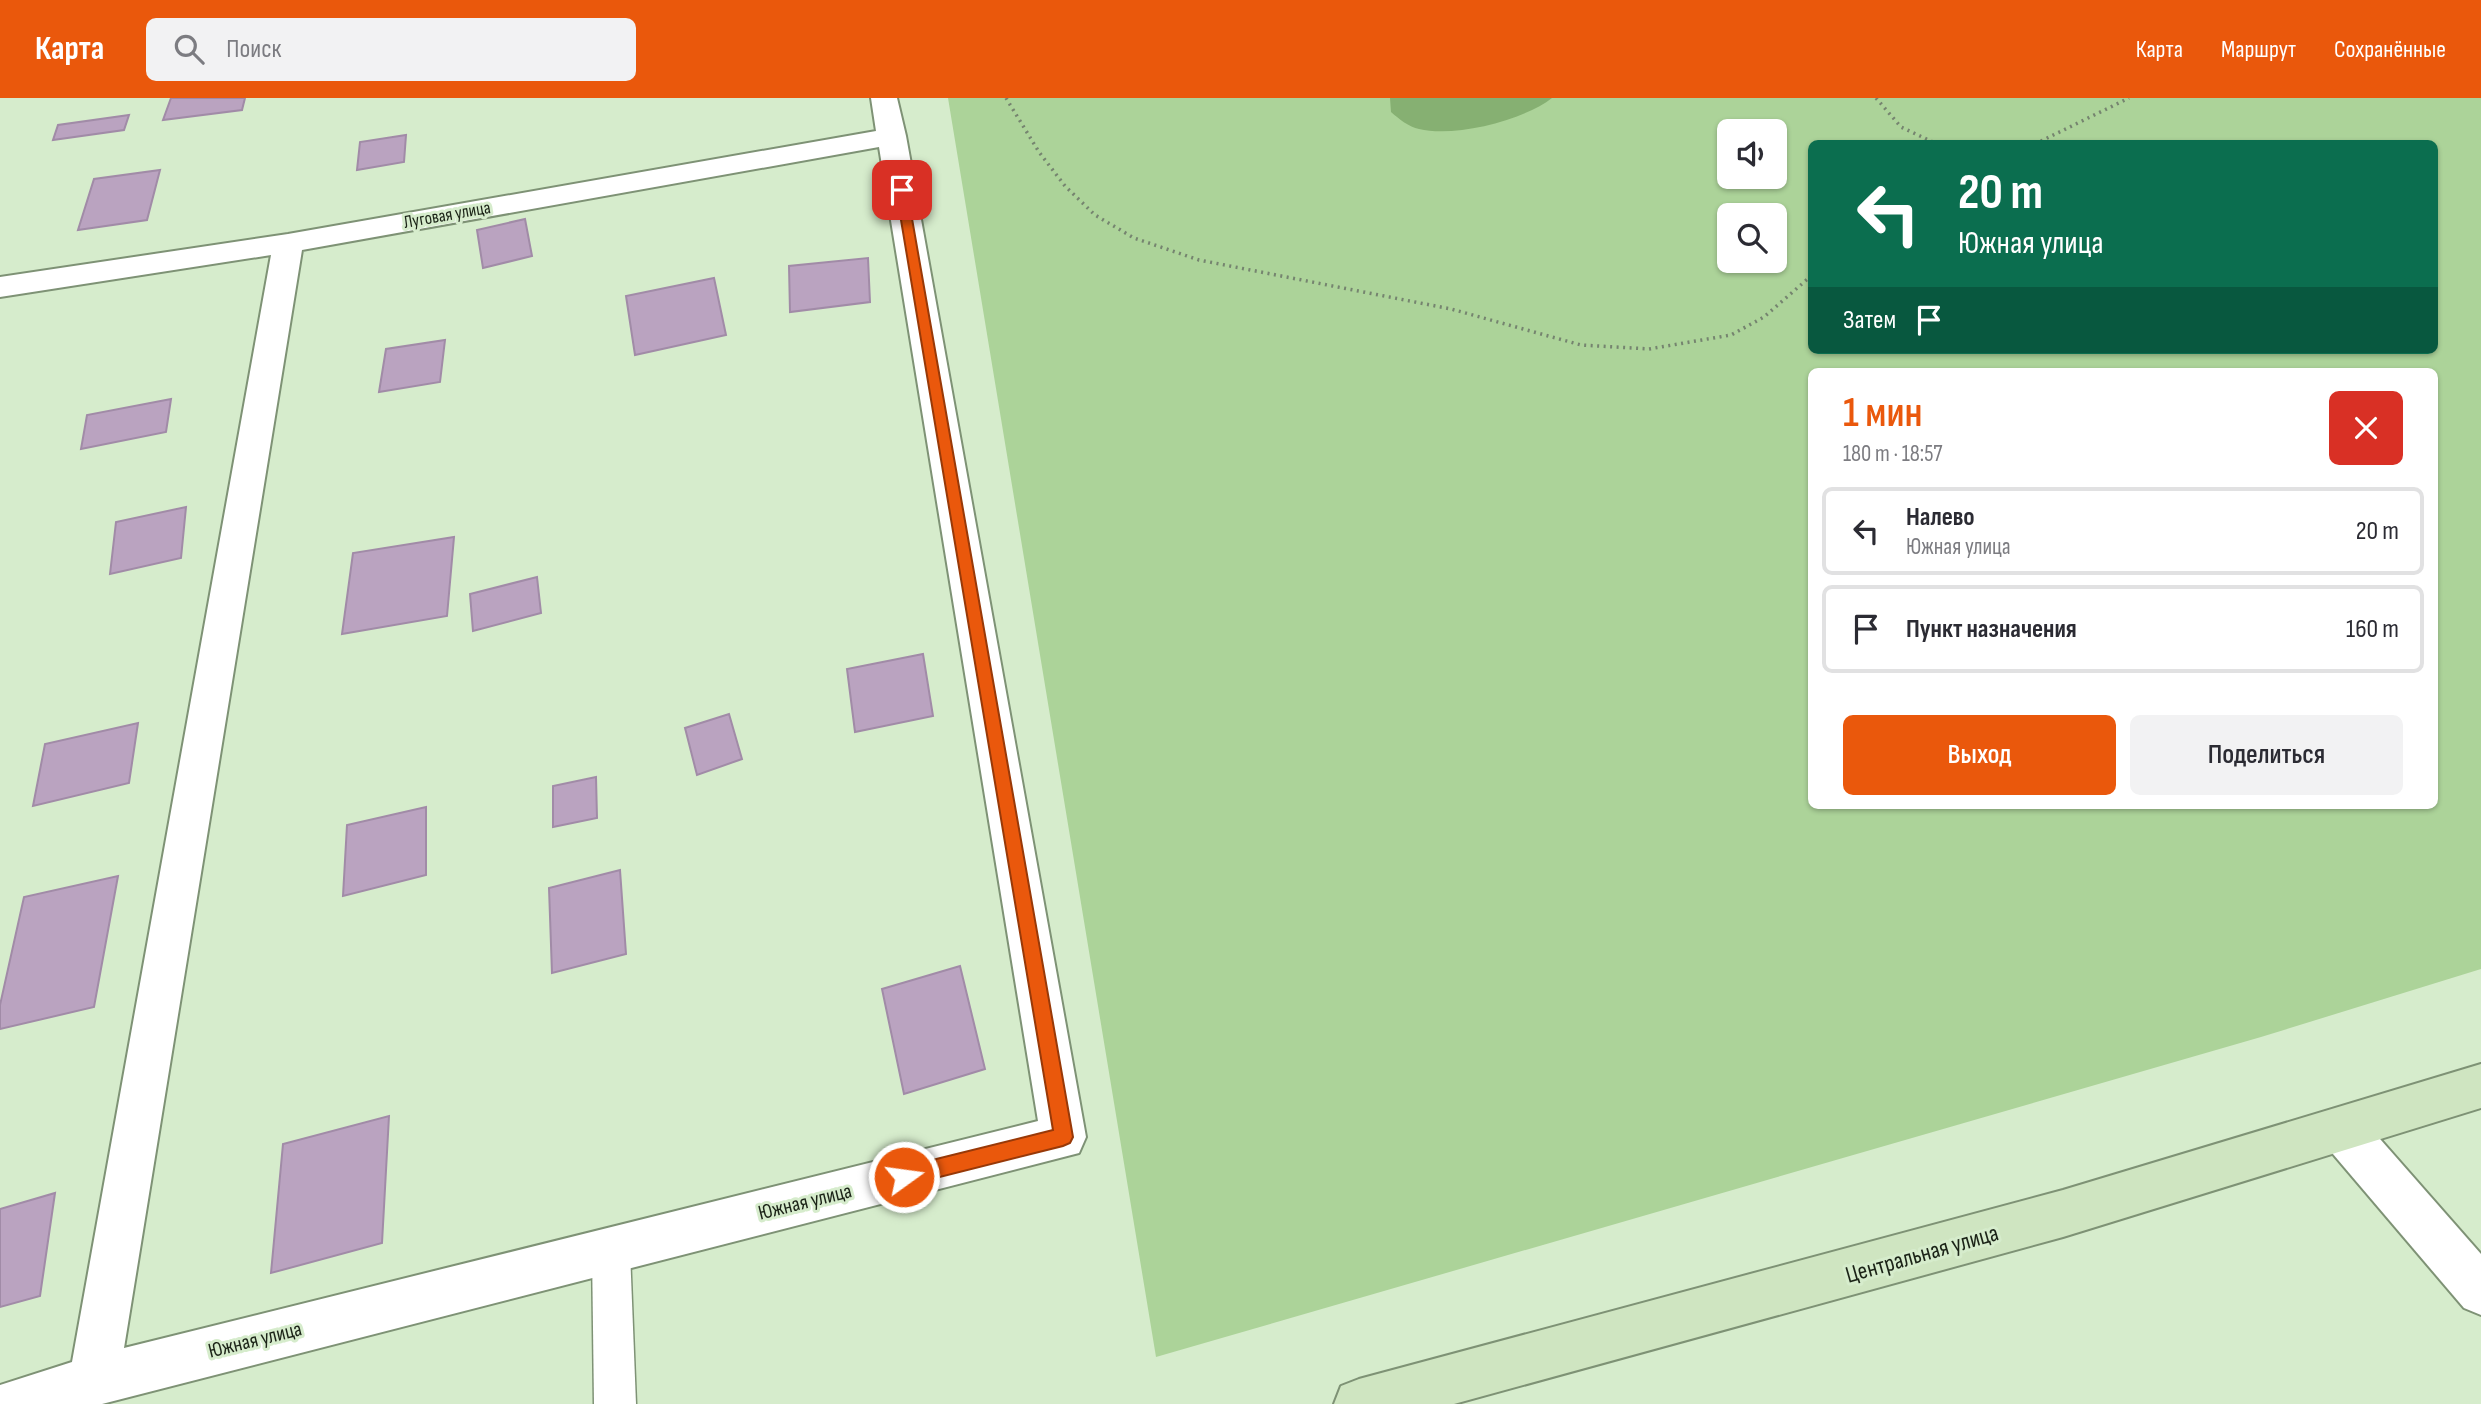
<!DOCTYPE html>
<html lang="ru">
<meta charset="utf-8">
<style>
body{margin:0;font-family:"Sofia Sans Condensed",sans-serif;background:#f2f2f3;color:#2b2b33;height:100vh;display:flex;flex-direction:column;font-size:26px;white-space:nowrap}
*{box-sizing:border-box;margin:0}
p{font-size:23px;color:#7c7c81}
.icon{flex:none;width:38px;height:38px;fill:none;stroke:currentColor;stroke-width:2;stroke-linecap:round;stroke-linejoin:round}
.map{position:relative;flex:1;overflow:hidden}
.sheet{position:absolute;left:1808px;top:270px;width:630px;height:441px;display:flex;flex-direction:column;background:#fff;border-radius:10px;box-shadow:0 2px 5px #0004}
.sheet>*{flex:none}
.top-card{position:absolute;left:1808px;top:42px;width:630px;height:214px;border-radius:10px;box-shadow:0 2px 5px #0004;background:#0b6e4f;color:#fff;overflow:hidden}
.fabs{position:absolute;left:1717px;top:21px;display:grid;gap:14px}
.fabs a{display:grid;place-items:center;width:70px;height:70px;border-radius:10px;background:#fff;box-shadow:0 2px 5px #0004;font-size:35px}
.pin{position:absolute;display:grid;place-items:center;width:60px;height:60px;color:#fff;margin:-30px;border-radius:14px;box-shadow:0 4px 10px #0006}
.me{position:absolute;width:77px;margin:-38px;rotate:76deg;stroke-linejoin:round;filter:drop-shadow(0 0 5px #0008)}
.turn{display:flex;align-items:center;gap:24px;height:147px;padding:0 35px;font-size:32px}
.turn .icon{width:91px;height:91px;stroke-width:2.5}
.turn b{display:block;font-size:49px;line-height:60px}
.then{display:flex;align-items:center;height:66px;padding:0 35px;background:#0003;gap:14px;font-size:26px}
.round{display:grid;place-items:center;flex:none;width:74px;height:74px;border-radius:10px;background:#f2f2f3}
.overview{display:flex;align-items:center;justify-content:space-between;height:119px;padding:0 35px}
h1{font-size:42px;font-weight:600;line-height:52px;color:#ea580c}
.primary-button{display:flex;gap:14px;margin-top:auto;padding:14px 35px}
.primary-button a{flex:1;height:80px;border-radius:10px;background:#ea580c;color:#fff;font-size:28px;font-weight:600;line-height:80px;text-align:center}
.primary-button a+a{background:#f2f2f3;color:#2b2b33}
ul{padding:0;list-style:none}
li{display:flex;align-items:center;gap:21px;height:88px;margin:0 14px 10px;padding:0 21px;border:4px solid #e1e1e2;border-radius:10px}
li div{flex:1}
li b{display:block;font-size:26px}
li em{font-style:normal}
header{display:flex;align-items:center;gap:42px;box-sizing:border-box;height:98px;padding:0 35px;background:#ea580c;color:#fff}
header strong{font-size:33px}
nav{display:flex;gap:38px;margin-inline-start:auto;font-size:24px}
.search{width:490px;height:63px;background:#f2f2f3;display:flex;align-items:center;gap:18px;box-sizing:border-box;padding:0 24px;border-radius:10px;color:#7c7c81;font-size:26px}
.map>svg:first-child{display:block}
.green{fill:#acd399;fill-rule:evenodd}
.water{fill:#86b072}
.building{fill:#baa3c0;stroke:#a18ba7;stroke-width:2}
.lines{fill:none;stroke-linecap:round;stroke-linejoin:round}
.lane-casing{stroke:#7e9275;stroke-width:3}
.street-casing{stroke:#7e9275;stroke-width:4}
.secondary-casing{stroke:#7e9275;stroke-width:4}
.path{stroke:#75846f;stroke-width:3.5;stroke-dasharray:2 4.5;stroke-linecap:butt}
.lane{fill:#fff;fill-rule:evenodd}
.street{fill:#fff;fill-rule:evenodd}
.secondary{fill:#cfe5c1;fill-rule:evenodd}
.route{fill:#ea580c;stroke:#983908;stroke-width:2}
.labels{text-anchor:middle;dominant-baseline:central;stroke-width:6;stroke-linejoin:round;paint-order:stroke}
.far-street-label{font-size:18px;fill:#1b2317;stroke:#d6eccc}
.street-label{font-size:21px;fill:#1b2317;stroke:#d6eccc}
.near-street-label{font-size:24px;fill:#1b2317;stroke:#d6eccc}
</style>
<header>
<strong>Карта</strong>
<div class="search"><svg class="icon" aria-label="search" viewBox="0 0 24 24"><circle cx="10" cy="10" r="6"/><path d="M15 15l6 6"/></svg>Поиск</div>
<nav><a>Карта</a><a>Маршрут</a><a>Сохранённые</a></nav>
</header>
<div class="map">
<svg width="2481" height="1306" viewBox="0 0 2481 1306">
<rect width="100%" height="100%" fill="#d6eccc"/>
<path class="green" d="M 948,0 L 2481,0 L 2481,871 L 2261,939 L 1156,1259 ZM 1729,33 L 1774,33 L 1774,79 L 1729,79 ZM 1811,46 L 2434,46 L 2434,252 L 1811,252 ZM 1729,117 L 1774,117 L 1774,163 L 1729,163 ZM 1811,273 L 2434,273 L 2434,707 L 1811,707 Z"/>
<path class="water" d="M 1390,0 L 1552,0 C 1524,22 1455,40 1419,31 C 1409,29 1399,21 1391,14 Z"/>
<g class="building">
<path d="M 171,0 L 245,0 L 242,12 L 163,22 Z"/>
<path d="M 129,17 L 124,32 L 53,42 L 58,27 Z"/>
<path d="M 406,37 L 404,64 L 357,72 L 360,44 Z"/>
<path d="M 160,72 L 147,122 L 78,132 L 94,81 Z"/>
<path d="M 525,121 L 532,158 L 483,170 L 477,132 Z"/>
<path d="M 868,160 L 870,204 L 790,214 L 789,168 Z"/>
<path d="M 714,180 L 726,237 L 635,257 L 626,198 Z"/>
<path d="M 445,242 L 440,284 L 379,294 L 386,251 Z"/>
<path d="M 171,301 L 166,334 L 81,351 L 87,317 Z"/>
<path d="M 186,409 L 181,460 L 110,476 L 116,424 Z"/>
<path d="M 454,439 L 447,518 L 342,536 L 353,455 Z"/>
<path d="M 537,479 L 541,515 L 473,533 L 470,496 Z"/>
<path d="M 923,556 L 933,618 L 855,634 L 847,571 Z"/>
<path d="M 729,616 L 742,661 L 697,677 L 685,630 Z"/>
<path d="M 138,625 L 129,685 L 33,708 L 45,646 Z"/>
<path d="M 596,679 L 597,720 L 553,729 L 553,688 Z"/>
<path d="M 426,709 L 426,777 L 343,798 L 347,727 Z"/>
<path d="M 620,772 L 626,856 L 552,875 L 549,790 Z"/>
<path d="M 118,778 L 94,909 L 0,931 L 0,907 L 24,799 Z"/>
<path d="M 960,868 L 985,971 L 904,996 L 882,891 Z"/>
<path d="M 389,1018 L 382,1145 L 271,1175 L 283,1046 Z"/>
<path d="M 55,1095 L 40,1198 L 0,1209 L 0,1111 Z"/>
</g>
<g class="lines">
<defs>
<path id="lane" d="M 611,1134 L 625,1139 L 630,1153 L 636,1306 L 594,1306 L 592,1153 L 597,1139 Z"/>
<g id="street">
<path d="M 871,0 L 897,0 L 906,38 L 1086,1039 L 1079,1055 L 102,1306 L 0,1306 L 0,1287 L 72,1264 L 271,157 L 0,199 L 0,179 L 288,136 L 876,33 ZM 879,49 L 1038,1023 L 124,1250 L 302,152 Z"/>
<path d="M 2343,1011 L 2359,1017 L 2481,1156 L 2481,1217 L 2464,1210 L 2327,1049 L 2320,1033 L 2327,1017 Z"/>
</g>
<path id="secondary" d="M 2481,966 L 2481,1010 L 2063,1139 L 1454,1306 L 1334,1306 L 1341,1288 L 1359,1281 L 2063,1092 Z"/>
</defs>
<use href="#lane" class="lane-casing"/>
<use href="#street" class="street-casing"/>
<use href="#secondary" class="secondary-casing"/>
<g class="path">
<path d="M 1006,0 L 1039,54 L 1065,88 L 1095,117 L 1134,140 L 1199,162 L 1451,211 L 1581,247 L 1649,251 L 1731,237 L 1764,219 L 1811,178"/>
<path d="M 1876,0 L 1901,29 L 1937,46"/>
<path d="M 2035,46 L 2129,0"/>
</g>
<use href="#lane" class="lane"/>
<use href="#street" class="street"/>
<use href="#secondary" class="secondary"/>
</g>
<path class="route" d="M 902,89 L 907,92 L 1073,1039 L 1070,1045 L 1063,1048 L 904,1088 L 897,1086 L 894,1079 L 897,1072 L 904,1069 L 1053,1032 L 896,92 Z"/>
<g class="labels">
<g class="far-street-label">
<text transform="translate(447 117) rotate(-10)">Луговая улица</text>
</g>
<g class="street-label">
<text transform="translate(805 1104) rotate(-14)">Южная улица</text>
<text transform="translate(255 1242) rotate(-14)">Южная улица</text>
</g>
<g class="near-street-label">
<text transform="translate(1922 1156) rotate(-16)">Центральная улица</text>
</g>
</g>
</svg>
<div class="fabs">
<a><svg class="icon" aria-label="sound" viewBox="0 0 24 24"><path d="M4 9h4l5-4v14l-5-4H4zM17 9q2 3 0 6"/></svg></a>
<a><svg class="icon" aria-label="search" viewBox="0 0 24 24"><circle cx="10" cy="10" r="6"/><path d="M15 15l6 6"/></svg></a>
</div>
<div class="pin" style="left:902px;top:92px;background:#d93025"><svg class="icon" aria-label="arrive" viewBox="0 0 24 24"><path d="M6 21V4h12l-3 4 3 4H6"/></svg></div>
<svg class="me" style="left:904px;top:1079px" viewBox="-20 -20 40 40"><circle r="17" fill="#ea580c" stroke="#fff" stroke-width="3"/><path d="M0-11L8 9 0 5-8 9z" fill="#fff"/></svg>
<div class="top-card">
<div class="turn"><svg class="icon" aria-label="left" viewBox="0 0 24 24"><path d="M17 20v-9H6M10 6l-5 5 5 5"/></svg><div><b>20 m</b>Южная улица</div></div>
<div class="then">Затем<svg class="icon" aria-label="arrive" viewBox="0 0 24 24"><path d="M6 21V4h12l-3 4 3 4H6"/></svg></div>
</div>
<section class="sheet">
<div class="overview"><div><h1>1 мин</h1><p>180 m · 18:57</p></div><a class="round" style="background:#d93025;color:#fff"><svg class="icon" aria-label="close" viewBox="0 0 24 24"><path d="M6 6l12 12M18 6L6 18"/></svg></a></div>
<ul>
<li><svg class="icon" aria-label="left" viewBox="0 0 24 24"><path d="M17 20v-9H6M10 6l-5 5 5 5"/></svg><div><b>Налево</b><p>Южная улица</p></div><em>20 m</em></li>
<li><svg class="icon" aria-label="arrive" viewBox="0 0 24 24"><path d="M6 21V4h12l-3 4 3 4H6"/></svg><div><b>Пункт назначения</b></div><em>160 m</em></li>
</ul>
<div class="primary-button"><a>Выход</a><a>Поделиться</a></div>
</section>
</div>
